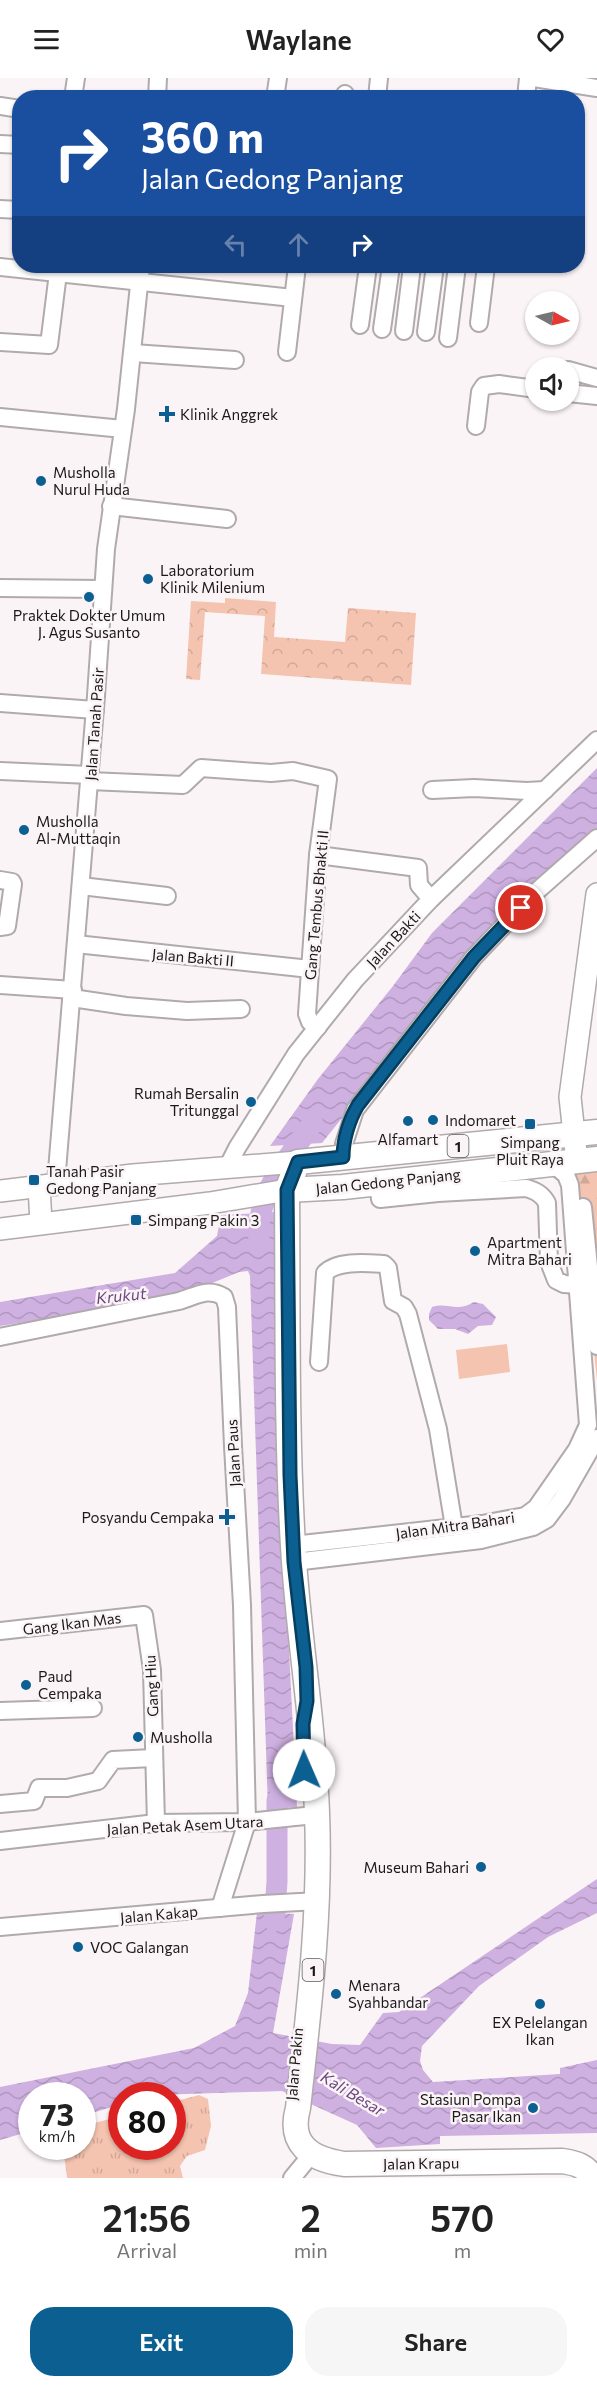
<!DOCTYPE html>
<style>
body{margin:0;font-family:Commissioner,sans-serif;background:#f6f6f6;color:#222;height:100vh;display:flex;flex-direction:column;font-size:22px;white-space:nowrap}
*{box-sizing:border-box;margin:0}
p{font-size:20px;color:#767676}
.icon{flex:none;width:33px;height:33px;fill:none;stroke:currentColor;stroke-width:2;stroke-linecap:round;stroke-linejoin:round}
.map{position:relative;height:2100px;overflow:hidden}
.details{display:flex;flex-direction:column;background:#fff;flex:1}
.details>*{flex:none}
.banner{position:absolute;left:12px;top:12px;width:573px;height:183px;border-radius:24px;box-shadow:0 2px 4px #0004;background:#1a4fa0;color:#fff;overflow:hidden}
.needle{width:39px;rotate:98deg}
.fabs{position:absolute;left:525px;top:213px;display:grid;gap:12px}
.fabs a{display:grid;place-items:center;width:54px;height:54px;border-radius:50%;background:#fff;box-shadow:0 2px 4px #0004;font-size:30px}
.speed{position:absolute;left:18px;top:2004px;display:flex;gap:12px;font-size:30px;font-weight:700;text-align:center}
.speed>*{display:grid;place-content:center;width:78px;height:78px;border-radius:50%;background:#fff;box-shadow:0 2px 4px #0004;line-height:1}
.speed small{font-size:15px;font-weight:400}
.speed .limit{border:9px solid #d22;background:#fff;color:#111}
.pin{position:absolute;display:grid;place-items:center;width:51px;height:51px;color:#fff;margin:-26px;border:3px solid #fff;border-radius:50%;box-shadow:0 2px 6px #0007}
.me{position:absolute;width:66px;margin:-33px;rotate:359deg;stroke-linejoin:round;filter:drop-shadow(0 0 4px #0008)}
.turn{display:flex;align-items:center;gap:21px;height:126px;padding:0 30px;font-size:27px}
.turn .icon{width:78px;height:78px;stroke-width:2.5}
.turn b{display:block;font-size:42px;line-height:51px}
.lanes{display:flex;align-items:center;height:57px;padding:0 30px;background:#0003;justify-content:center;gap:30px;direction:ltr}
.lanes .off{opacity:.35}
.eta{display:flex;justify-content:space-evenly;align-items:center;height:102px;text-align:center}
.eta b{font-size:36px;font-weight:600;line-height:42px}
.button{display:flex;gap:12px;margin-top:auto;padding:12px 30px}
.button a{flex:1;height:69px;border-radius:24px;background:#0b5f91;color:#fff;font-size:24px;font-weight:600;line-height:69px;text-align:center}
.button a+a{background:#f6f6f6;color:#222}
header{display:flex;justify-content:space-between;align-items:center;height:78px;padding:0 30px;background:#fff;font-size:27px;font-weight:600}
.map>svg:first-child{display:block}
.grass{fill:url(#grass-tufts)}
.forest{fill:url(#forest-firs)}
.park{fill:url(#park-crowns)}
.garden{fill:#f4c4b0}
.water{fill:url(#water-waves)}
.lines{fill:none;stroke-linecap:round;stroke-linejoin:round}
.river{stroke:#ceb0e1;stroke-width:21}
.minor-casing{stroke:#b1aaac;stroke-width:20}
.major-casing{stroke:#b1aaac;stroke-width:24}
.highway-casing{stroke:#b1aaac;stroke-width:27}
.minor{stroke:#fff;stroke-width:16}
.major{stroke:#fff;stroke-width:21}
.highway{stroke:#fff;stroke-width:24}
.route-casing{stroke:#073e5e;stroke-width:15}
.route{stroke:#0b5f91;stroke-width:10}
.poi-dot{fill:#0b5f91;stroke:#fbf4f6;stroke-width:2}
.labels{text-anchor:middle;dominant-baseline:central;stroke-width:5;stroke-linejoin:round;paint-order:stroke}
.shield{fill:#fbf4f6;stroke:#5f5b5c;stroke-width:1.5}
.shield-label{font-size:14px;font-weight:bold;fill:#1c191a}
.poi-label{font-size:15px;fill:#1c191a;stroke:#fbf4f6;text-anchor:start}
.street-label{font-size:15px;fill:#1c191a;stroke:#fbf4f6}
.water-label{font-size:16px;font-style:italic;fill:#6b4481;stroke:#fbf4f6}
</style>
<header><svg class="icon" aria-label="menu" viewBox="0 0 24 24"><path d="M4 6h16M4 12h16M4 18h16"/></svg>Waylane<svg class="icon" aria-label="heart" viewBox="0 0 24 24"><path d="M12 20l-8-8c-3-5 5-10 8-4 3-6 11-1 8 4z"/></svg></header>
<div class="map">
<svg width="597" height="2100" viewBox="0 0 597 2100">
<defs>
<pattern id="grass-tufts" width="24" height="20" patternUnits="userSpaceOnUse" patternTransform="scale(1.5)"><rect width="24" height="20" fill="#f4c4b0"/><path d="M3 7l-1-3M5 7V3M7 7l1-3M15 17l-1-3M17 17v-4M19 17l1-3" fill="none" stroke="#d1a897"/></pattern>
<pattern id="forest-firs" width="22" height="20" patternUnits="userSpaceOnUse" patternTransform="scale(1.5)"><rect width="22" height="20" fill="#f4c4b0"/><path d="M5 1l3.5 6h-7zM16 11l3.5 6h-7z" fill="#d1a897"/></pattern>
<pattern id="park-crowns" width="20" height="18" patternUnits="userSpaceOnUse" patternTransform="scale(1.5)"><rect width="20" height="18" fill="#f4c4b0"/><path d="M2 6a3 3 0 1 1 6 0M12 15a3 3 0 1 1 6 0" fill="none" stroke="#d1a897"/></pattern>
<pattern id="water-waves" width="16" height="10" patternUnits="userSpaceOnUse" patternTransform="scale(1.5)"><rect width="16" height="10" fill="#ceb0e1"/><path d="M0 5q4-4 8 0t8 0" fill="none" stroke="#b097c0"/></pattern>
</defs>
<rect width="100%" height="100%" fill="#fbf4f6"/>
<path class="grass" d="M 199,2017 L 208,2021 L 211,2048 L 205,2072 L 187,2078 L 180,2088 L 183,2100 L 67,2100 L 63,2069 L 82,2068 L 83,2048 L 121,2038 L 122,2068 L 172,2068 L 173,2024 Z"/>
<path class="forest" d="M 597,1092 L 597,1302 L 574,1095 Z"/>
<path class="park" d="M 225,520 L 276,524 L 274,559 L 345,564 L 348,530 L 416,535 L 411,607 L 261,596 L 265,538 L 205,534 L 200,602 L 186,601 L 191,523 L 225,525 Z"/>
<path class="garden" d="M 507,1266 L 510,1294 L 459,1301 L 456,1272 Z"/>
<g class="water">
<path d="M 597,690 L 597,750 L 577,768 L 370,1005 L 322,1065 L 270,1068 L 318,1001 L 393,908 L 432,855 Z"/>
<path d="M 277,1134 L 280,1396 L 297,1729 L 268,1731 L 250,1198 L 248,1193 L 239,1194 L 171,1222 L 0,1248 L 0,1224 L 175,1195 L 217,1158 L 221,1137 Z"/>
<path d="M 474,1224 L 483,1226 L 496,1239 L 492,1247 L 478,1248 L 468,1256 L 455,1251 L 438,1251 L 429,1242 L 429,1236 L 432,1229 C 449,1224 455,1235 474,1224 Z"/>
<path d="M 597,1801 L 597,1835 L 548,1859 L 479,1908 L 422,1968 L 420,1983 L 423,1992 L 433,2004 L 560,1996 L 560,1990 L 597,1982 L 597,2055 L 440,2058 L 440,2066 L 376,2070 L 357,2047 L 282,2013 L 122,2018 L 121,2026 L 83,2038 L 82,2018 L 32,2018 L 31,2053 L 0,2062 L 0,2009 L 194,1970 L 235,1948 L 248,1915 L 257,1834 L 294,1836 L 273,1955 L 332,1966 L 360,1967 L 383,1935 L 399,1934 Z"/>
</g>
<g class="lines">
<g class="river">
<path d="M 259,1163 C 255,1116 288,1080 313,1045"/>
<path d="M 274,1843 L 277,1804 L 277,1722"/>
</g>
<defs>
<g id="minor">
<path d="M 534,0 L 597,10"/>
<path d="M 73,20 L 76,0"/>
<path d="M 157,20 L 158,0"/>
<path d="M 275,20 L 278,0"/>
<path d="M 344,20 L 345,16"/>
<path d="M 377,20 L 379,0"/>
<path d="M 526,20 L 528,0"/>
<path d="M 0,28 L 20,31"/>
<path d="M 0,66 L 20,67"/>
<path d="M 0,131 L 20,132"/>
<path d="M 0,189 L 293,220"/>
<path d="M 479,245 L 486,188"/>
<path d="M 360,247 L 368,188"/>
<path d="M 382,251 L 391,188"/>
<path d="M 404,253 L 412,188"/>
<path d="M 426,254 L 435,188"/>
<path d="M 448,260 L 457,188"/>
<path d="M 0,264 L 49,267 L 58,195"/>
<path d="M 287,274 L 297,188"/>
<path d="M 133,275 L 235,282"/>
<path d="M 568,292 L 597,300"/>
<path d="M 568,315 L 597,318"/>
<path d="M 0,339 L 123,351"/>
<path d="M 476,348 L 480,314 L 484,308 L 499,306 L 536,311"/>
<path d="M 111,428 L 227,441"/>
<path d="M 0,510 L 103,511"/>
<path d="M 0,625 L 95,632"/>
<path d="M 0,693 L 90,697"/>
<path d="M 89,703 L 183,707 L 201,690 L 271,695 L 293,693 L 328,701 L 318,777 L 307,936 L 310,944 L 318,949"/>
<path d="M 432,712 L 474,710 L 527,713 L 545,712"/>
<path d="M 318,777 L 418,790 L 419,807 L 431,821"/>
<path d="M 0,802 L 12,804 L 13,806 L 7,848 L 0,849"/>
<path d="M 81,808 L 167,818"/>
<path d="M 76,866 L 310,891"/>
<path d="M 0,907 L 73,912"/>
<path d="M 72,920 L 126,928 L 187,933 L 241,931"/>
<path d="M 343,1079 L 344,1066 L 355,1032 L 474,879 L 537,813 L 597,760"/>
<path d="M 227,1090 L 237,1070 L 296,976 L 355,902 L 431,821 L 597,662"/>
<path d="M 56,1105 L 96,618 L 106,471 L 126,331 L 141,188"/>
<path d="M 378,1105 L 380,1121 L 438,1115 L 526,1110 C 536,1113 542,1116 547,1125 L 549,1184 L 556,1202 L 564,1206 L 579,1207"/>
<path d="M 583,1129 L 597,1268"/>
<path d="M 0,1259 L 179,1223 C 196,1218 208,1209 224,1219 L 227,1229 L 233,1368 L 242,1527 L 247,1744 L 220,1830"/>
<path d="M 319,1284 L 325,1195 C 337,1182 367,1185 384,1186 L 388,1190 L 393,1223 L 404,1229 L 408,1236 L 438,1351 L 454,1449"/>
<path d="M 293,1467 L 482,1446 L 525,1438 L 536,1430 L 550,1410 L 577,1371 L 588,1347 L 570,1107 L 566,1097 L 553,1086"/>
<path d="M 294,1484 L 481,1462 L 533,1449 L 547,1441 L 562,1421 L 597,1360"/>
<path d="M 0,1553 L 144,1537 L 152,1592 L 156,1745"/>
<path d="M 0,1633 L 93,1630"/>
<path d="M 0,1726 L 34,1723 L 39,1710 L 67,1710 L 98,1703 L 113,1682 L 153,1680"/>
<path d="M 0,1763 L 156,1745 L 247,1744 L 305,1738"/>
<path d="M 0,1849 L 263,1826 L 318,1823"/>
<path d="M 292,2100 L 311,2077"/>
</g>
<g id="major">
<path d="M 577,1084 L 570,1019 L 597,816"/>
<path d="M 39,1108 L 41,1145"/>
<path d="M 0,1113 L 133,1097 L 298,1084"/>
<path d="M 0,1151 L 210,1125 L 287,1112"/>
</g>
<g id="highway">
<path d="M 287,1112 L 343,1109 L 597,1081"/>
<path d="M 593,2100 C 586,2088 576,2085 562,2083 L 344,2086 C 310,2081 288,2066 298,2030 C 309,1931 321,1834 317,1735 C 314,1645 298,1558 293,1468 C 286,1350 288,1231 287,1112 L 298,1084 L 597,1054"/>
</g>
</defs>
<use href="#minor" class="minor-casing"/>
<use href="#major" class="major-casing"/>
<use href="#highway" class="highway-casing"/>
<use href="#minor" class="minor"/>
<use href="#major" class="major"/>
<use href="#highway" class="highway"/>
</g>
<g class="lines">
<defs>
<path id="route" d="M 304,1692 L 303,1646 L 307,1623 L 306,1589 L 294,1484 L 290,1397 L 287,1112 L 298,1084 L 343,1079 C 343,1062 349,1042 358,1027 L 474,879 L 521,830"/>
</defs>
<use href="#route" class="route-casing"/>
<use href="#route" class="route"/>
</g>
<g class="poi-dot">
<path d="M164 327h6v6h6v6h-6v6h-6v-6h-6v-6h6z"/>
<circle cx="41" cy="403" r="6"/>
<circle cx="148" cy="501" r="6"/>
<circle cx="89" cy="519" r="6"/>
<circle cx="24" cy="752" r="6"/>
<circle cx="251" cy="1024" r="6"/>
<circle cx="433" cy="1042" r="6"/>
<circle cx="408" cy="1043" r="6"/>
<rect x="524" y="1040" width="12" height="12" rx="3"/>
<rect x="28" y="1096" width="12" height="12" rx="3"/>
<rect x="130" y="1136" width="12" height="12" rx="3"/>
<circle cx="475" cy="1173" r="6"/>
<path d="M224 1430h6v6h6v6h-6v6h-6v-6h-6v-6h6z"/>
<circle cx="26" cy="1607" r="6"/>
<circle cx="138" cy="1659" r="6"/>
<circle cx="481" cy="1789" r="6"/>
<circle cx="78" cy="1869" r="6"/>
<circle cx="336" cy="1916" r="6"/>
<circle cx="540" cy="1926" r="6"/>
<circle cx="533" cy="2030" r="6"/>
</g>
<g class="labels">
<g class="shield">
<rect x="447.5" y="1057" width="21" height="22" rx="4.5"/>
<rect x="302.5" y="1881" width="21" height="22" rx="4.5"/>
</g>
<g class="shield-label">
<text x="458" y="1068">1</text>
<text x="313" y="1892">1</text>
</g>
<g class="poi-label">
<text x="180" y="336">Klinik Anggrek</text>
<text x="53" y="394">Musholla<tspan x="53" dy="17">Nurul Huda</tspan></text>
<text x="160" y="492">Laboratorium<tspan x="160" dy="17">Klinik Milenium</tspan></text>
<text x="89" y="537" text-anchor="middle">Praktek Dokter Umum<tspan x="89" dy="17">J. Agus Susanto</tspan></text>
<text x="36" y="743">Musholla<tspan x="36" dy="17">Al-Muttaqin</tspan></text>
<text x="239" y="1015" text-anchor="end">Rumah Bersalin<tspan x="239" dy="17">Tritunggal</tspan></text>
<text x="445" y="1042">Indomaret</text>
<text x="408" y="1061" text-anchor="middle">Alfamart</text>
<text x="530" y="1064" text-anchor="middle">Simpang<tspan x="530" dy="17">Pluit Raya</tspan></text>
<text x="46" y="1093">Tanah Pasir<tspan x="46" dy="17">Gedong Panjang</tspan></text>
<text x="148" y="1142">Simpang Pakin 3</text>
<text x="487" y="1164">Apartment<tspan x="487" dy="17">Mitra Bahari</tspan></text>
<text x="214" y="1439" text-anchor="end">Posyandu Cempaka</text>
<text x="38" y="1598">Paud<tspan x="38" dy="17">Cempaka</tspan></text>
<text x="150" y="1659">Musholla</text>
<text x="469" y="1789" text-anchor="end">Museum Bahari</text>
<text x="90" y="1869">VOC Galangan</text>
<text x="348" y="1907">Menara<tspan x="348" dy="17">Syahbandar</tspan></text>
<text x="540" y="1944" text-anchor="middle">EX Pelelangan<tspan x="540" dy="17">Ikan</tspan></text>
<text x="521" y="2021" text-anchor="end">Stasiun Pompa<tspan x="521" dy="17">Pasar Ikan</tspan></text>
</g>
<g class="street-label">
<text transform="translate(94 646) rotate(-86)">Jalan Tanah Pasir</text>
<text transform="translate(316 827) rotate(-85)">Gang Tembus Bhakti II</text>
<text transform="translate(393 861) rotate(-47)">Jalan Bakti</text>
<text transform="translate(193 879) rotate(5)">Jalan Bakti II</text>
<text transform="translate(388 1103) rotate(-6)">Jalan Gedong Panjang</text>
<text transform="translate(233 1375) rotate(-93)">Jalan Paus</text>
<text transform="translate(455 1447) rotate(-8)">Jalan Mitra Bahari</text>
<text transform="translate(72 1545) rotate(-7)">Gang Ikan Mas</text>
<text transform="translate(151 1608) rotate(-93)">Gang Hiu</text>
<text transform="translate(185 1747) rotate(-3)">Jalan Petak Asem Utara</text>
<text transform="translate(159 1836) rotate(-5)">Jalan Kakap</text>
<text transform="translate(294 1986) rotate(-85)">Jalan Pakin</text>
<text transform="translate(421 2085) rotate(-1)">Jalan Krapu</text>
</g>
<g class="water-label">
<text transform="translate(121 1217) rotate(-6)">Krukut</text>
<text transform="translate(353 2015) rotate(31)">Kali Besar</text>
</g>
</g>
</svg>
<div class="fabs">
<a><svg class="needle" viewBox="-14 -14 28 28"><path d="M0-13l5 13h-10z" fill="#e53935"/><path d="M0 13l5-13h-10z" fill="#767676"/></svg></a>
<a><svg class="icon" aria-label="sound" viewBox="0 0 24 24"><path d="M4 9h4l5-4v14l-5-4H4zM17 9q2 3 0 6"/></svg></a>
</div>
<div class="speed"><div>73<small>km/h</small></div><div class="limit">80</div></div>
<div class="pin" style="left:521px;top:830px;background:#d93025"><svg class="icon" aria-label="arrive" viewBox="0 0 24 24"><path d="M6 21V4h12l-3 4 3 4H6"/></svg></div>
<svg class="me" style="left:304px;top:1692px" viewBox="-20 -20 40 40"><circle r="19" fill="#fff"/><path d="M0-13L10 11 0 6-10 11z" fill="#0b5f91"/></svg>
<div class="banner">
<div class="turn"><svg class="icon" aria-label="right" viewBox="0 0 24 24"><path d="M7 20v-9h11M14 6l5 5-5 5"/></svg><div><b>360 m</b>Jalan Gedong Panjang</div></div>
<div class="lanes"><svg class="icon off" aria-label="left" viewBox="0 0 24 24"><path d="M17 20v-9H6M10 6l-5 5 5 5"/></svg><svg class="icon off" aria-label="ahead" viewBox="0 0 24 24"><path d="M12 20V5M6 11l6-6 6 6"/></svg><svg class="icon" aria-label="right" viewBox="0 0 24 24"><path d="M7 20v-9h11M14 6l5 5-5 5"/></svg></div>
</div>
</div>
<section class="details">
<div class="eta">
<div><b>21:56</b><p>Arrival</p></div>
<div><b>2</b><p>min</p></div>
<div><b>570</b><p>m</p></div>
</div>
<div class="button"><a>Exit</a><a>Share</a></div>
</section>
